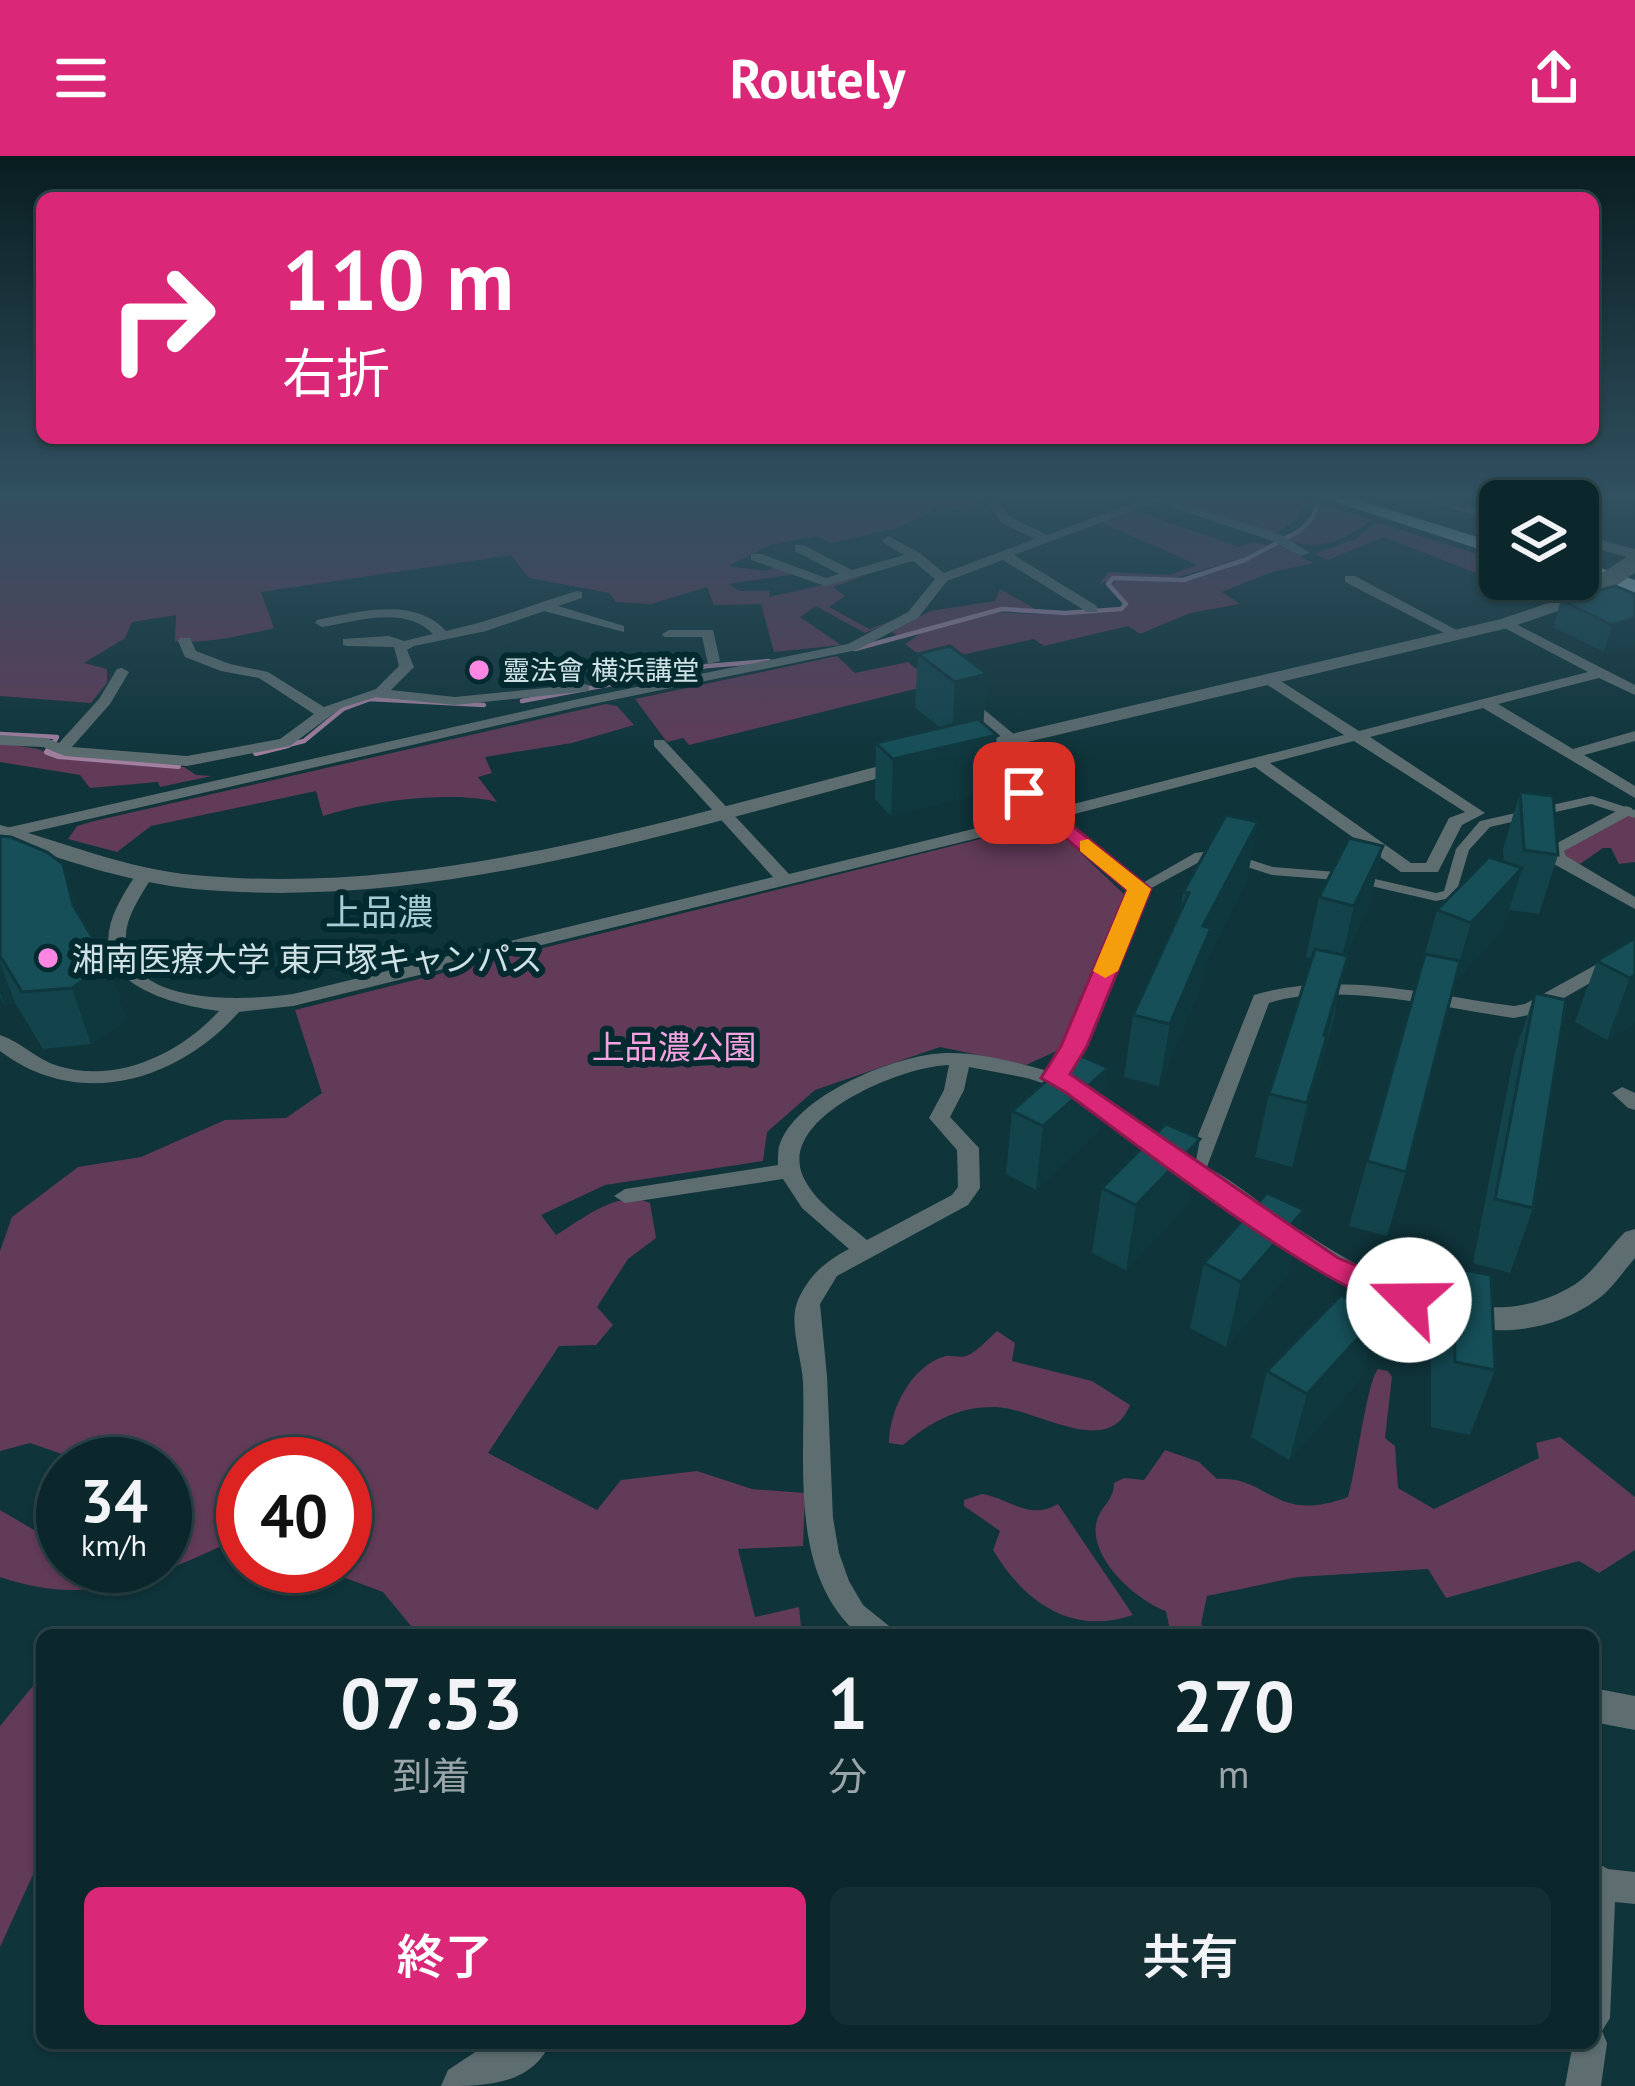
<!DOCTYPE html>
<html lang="ja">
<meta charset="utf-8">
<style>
body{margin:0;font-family:"PT Sans","Noto Sans JP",sans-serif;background:#142f34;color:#f1f3f6;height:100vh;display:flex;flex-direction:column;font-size:45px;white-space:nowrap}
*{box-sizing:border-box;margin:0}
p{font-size:39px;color:#9aa5a9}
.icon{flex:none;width:66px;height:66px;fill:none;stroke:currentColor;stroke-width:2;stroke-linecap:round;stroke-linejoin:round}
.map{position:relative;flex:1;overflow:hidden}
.side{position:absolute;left:36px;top:1473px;width:1563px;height:420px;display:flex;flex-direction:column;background:#0b272c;border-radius:18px;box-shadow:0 3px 9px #0004,0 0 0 3px #2b4448}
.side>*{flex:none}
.hud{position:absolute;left:36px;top:36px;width:1563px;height:252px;border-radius:18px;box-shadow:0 3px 9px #0004,0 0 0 3px #2b4448;background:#db2777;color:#fff;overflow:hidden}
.fabs{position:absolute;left:1479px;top:324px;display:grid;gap:24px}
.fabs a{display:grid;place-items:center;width:120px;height:120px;border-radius:18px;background:#0b272c;box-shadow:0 3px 9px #0004,0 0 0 3px #2b4448;font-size:60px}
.speed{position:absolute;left:36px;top:1281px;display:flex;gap:24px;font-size:60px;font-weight:700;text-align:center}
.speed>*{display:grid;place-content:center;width:156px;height:156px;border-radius:50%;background:#0b272c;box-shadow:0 3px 9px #0004,0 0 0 3px #2b4448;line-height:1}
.speed small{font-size:30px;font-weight:400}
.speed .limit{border:18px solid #d22;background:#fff;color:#111}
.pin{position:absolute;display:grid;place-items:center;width:102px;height:102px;color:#fff;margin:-51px;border-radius:24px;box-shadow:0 6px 18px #0006}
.me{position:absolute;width:132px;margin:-66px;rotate:292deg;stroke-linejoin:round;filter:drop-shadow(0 0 9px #0008)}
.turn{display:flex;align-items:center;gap:42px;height:252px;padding:0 48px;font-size:54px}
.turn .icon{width:156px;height:156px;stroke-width:2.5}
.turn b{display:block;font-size:84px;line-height:102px}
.eta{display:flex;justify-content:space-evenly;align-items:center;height:204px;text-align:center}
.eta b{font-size:72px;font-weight:600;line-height:84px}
.cta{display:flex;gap:24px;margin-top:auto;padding:24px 48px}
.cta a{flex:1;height:138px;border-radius:18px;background:#db2777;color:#fff;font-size:48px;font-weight:600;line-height:138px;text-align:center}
.cta a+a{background:#142f34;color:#f1f3f6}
header{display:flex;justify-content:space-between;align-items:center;height:156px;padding:0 48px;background:#db2777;color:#fff;font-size:54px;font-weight:600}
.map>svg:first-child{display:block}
.green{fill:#613b58}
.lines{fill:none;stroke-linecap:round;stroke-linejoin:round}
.stream-far1{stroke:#a380a0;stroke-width:4.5}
.stream{stroke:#a380a0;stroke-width:6}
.pedestrian{fill:#5d6d70;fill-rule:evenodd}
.minor{fill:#5d6d70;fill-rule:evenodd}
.tertiary{fill:#5d6d70;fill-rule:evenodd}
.trunk{fill:#94b7be;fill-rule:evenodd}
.tertiary-bridge{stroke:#5d6d70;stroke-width:18}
.wall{fill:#13444c}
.shaded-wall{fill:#0f373e}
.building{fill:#164f58;stroke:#0f373e;stroke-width:3}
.route{fill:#db2777;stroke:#8e194d;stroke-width:3}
.slow{fill:#f59e0b}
.poi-dot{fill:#fd86e2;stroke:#032a2f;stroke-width:4.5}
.labels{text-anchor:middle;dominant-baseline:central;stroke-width:12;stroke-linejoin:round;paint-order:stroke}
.far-poi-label{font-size:27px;fill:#cee1e5;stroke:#032a2f;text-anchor:start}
.poi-label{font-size:33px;fill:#cee1e5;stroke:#032a2f;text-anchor:start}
.park-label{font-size:33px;fill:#f7a2e1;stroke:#032a2f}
.neighbourhood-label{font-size:36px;fill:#a6cdd5;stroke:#032a2f}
</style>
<header><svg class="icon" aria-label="menu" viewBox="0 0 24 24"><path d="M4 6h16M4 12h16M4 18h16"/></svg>Routely<svg class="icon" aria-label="share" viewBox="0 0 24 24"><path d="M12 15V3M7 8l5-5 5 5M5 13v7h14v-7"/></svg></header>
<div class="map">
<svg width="1635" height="1930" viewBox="0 0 1635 1930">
<rect width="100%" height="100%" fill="#0f343a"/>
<g class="green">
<path d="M 0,338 L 438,338 L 449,342 L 467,338 L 998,338 L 958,354 L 942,350 L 900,371 L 831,387 L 816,380 L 773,388 L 728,410 L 765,415 L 778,410 L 795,418 L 728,428 L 740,435 L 770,435 L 769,441 L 867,419 L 833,431 L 845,440 L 829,451 L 869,473 L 895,464 L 865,477 L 816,450 L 800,461 L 841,489 L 774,496 L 761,448 L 714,449 L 707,431 L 651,448 L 616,446 L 609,437 L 529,422 L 511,399 L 261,436 L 274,472 C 241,480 208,488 175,485 L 176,459 L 132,466 L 125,482 L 84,507 L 107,513 L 107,527 L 91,547 L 0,540 Z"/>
<path d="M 1191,338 L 1289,338 L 1371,364 C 1348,383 1316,397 1288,384 L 1312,366 L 1318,349 L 1306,347 L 1296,364 L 1275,378 L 1182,348 Z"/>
<path d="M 1134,354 L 1239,391 L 1253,386 L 1268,389 L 1242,403 L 1161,426 C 1189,428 1255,406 1277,388 L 1313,407 L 1272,416 L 1222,436 L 1240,448 L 1190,457 L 1140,478 L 1128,470 L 1044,490 L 1034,483 L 929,506 L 905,488 L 920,478 L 902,483 L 892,476 L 930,455 L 995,445 L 1000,433 L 1037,454 L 1002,452 L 996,456 L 1059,459 L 1123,454 L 1128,447 L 1110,428 L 1127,419 L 1099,428 L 1109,416 L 1169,419 L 1197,409 L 1098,365 Z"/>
<path d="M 1376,366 L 1500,405 L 1500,421 L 1486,421 L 1384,381 L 1328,404 L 1314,398 L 1356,383 Z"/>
<path d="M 837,500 L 855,517 L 908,506 L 935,528 L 689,589 L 683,582 L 667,586 L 635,543 Z"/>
<path d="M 606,548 L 617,550 L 634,569 L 572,587 L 485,601 L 492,617 L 478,621 L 497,646 C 453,634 367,645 323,660 L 316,635 L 151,670 L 117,696 L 68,683 L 77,670 L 94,665 Z"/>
<path d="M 0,587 L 38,593 L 62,603 L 184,611 L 196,619 L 212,620 L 160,631 L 158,626 L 90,632 L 80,619 L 0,606 Z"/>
<path d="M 1629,659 L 1635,661 L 1635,706 L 1619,708 L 1611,692 L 1603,692 L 1580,708 L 1567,702 L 1564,696 L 1569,689 Z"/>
<path d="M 1048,666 L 1127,741 L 1061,893 L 1026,909 L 940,891 L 815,934 L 767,976 L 763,1005 L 605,1029 L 541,1059 L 556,1079 C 583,1063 619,1032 650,1047 L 656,1082 L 628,1103 L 597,1151 L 613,1169 L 596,1189 L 559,1190 L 488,1297 L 597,1354 L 621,1324 L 697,1315 L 752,1333 L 805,1337 L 803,1390 L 738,1393 L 755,1461 L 799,1451 L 801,1470 L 828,1476 L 408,1479 L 411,1470 L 383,1436 L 313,1410 L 345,1410 L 345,1308 L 243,1308 L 243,1385 L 237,1383 C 155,1420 92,1453 0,1421 L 0,1354 L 63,1391 L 63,1410 L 110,1410 L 130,1417 L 138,1410 L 165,1410 L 165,1308 L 91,1308 L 30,1287 L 0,1295 L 0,1095 L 12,1061 L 78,1011 L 141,1001 L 225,964 L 286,962 L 322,937 L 295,854 Z"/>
<path d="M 997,1175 L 1015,1187 L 1012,1205 L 1092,1225 L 1130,1249 C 1108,1304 1038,1253 996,1251 C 959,1250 930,1266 903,1289 L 889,1287 C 889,1255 911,1209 946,1200 C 952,1199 959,1202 966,1200 C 976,1197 989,1182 997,1175 Z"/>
<path d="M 1378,1213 L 1388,1215 L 1392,1221 L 1385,1282 L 1395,1290 L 1398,1332 L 1434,1353 L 1539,1302 L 1536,1287 L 1560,1281 L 1635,1341 L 1635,1394 L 1599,1417 L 1579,1405 L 1446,1442 L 1428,1413 L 1298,1421 L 1207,1440 L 1201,1468 L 1209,1479 L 1171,1479 L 1166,1455 C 1135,1444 1084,1398 1098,1361 C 1104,1348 1114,1343 1114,1327 L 1124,1322 L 1144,1324 L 1165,1294 L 1199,1306 L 1217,1323 C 1269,1319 1274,1369 1348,1341 C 1356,1315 1367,1225 1378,1213 Z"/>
<path d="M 982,1338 C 1012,1343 1028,1365 1058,1348 L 1133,1459 C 1072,1480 1024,1446 993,1394 L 1000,1375 L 964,1350 L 964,1344 Z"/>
<path d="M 42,1519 L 42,1699 L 0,1791 L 0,1570 Z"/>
</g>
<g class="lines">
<g class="stream-far1">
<path d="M 855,493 L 1002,453 L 1065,457 L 1121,453 L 1126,448 L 1108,428 L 1113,422 L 1183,424 L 1245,404 L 1301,374 L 1313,361 L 1321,338"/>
<path d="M 522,545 L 707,510 L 769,505"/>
<path d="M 0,578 L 57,581 L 50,592"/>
<path d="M 276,592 L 304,585 L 343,553 L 370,543 L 484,549"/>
</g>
<g class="stream">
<path d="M 52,589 L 47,596 L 58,600 L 178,610"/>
<path d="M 256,597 L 288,589"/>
</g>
<path class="pedestrian" d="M 1592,640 L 1635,654 L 1635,662 L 1591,648 L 1490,671 L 1469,694 L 1455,741 L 1436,745 L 1349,725 L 1272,719 L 1219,702 L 1203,704 L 1144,736 L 1134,736 L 1132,733 L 1195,697 L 1220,694 L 1273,711 L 1349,717 L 1436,737 L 1444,735 L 1456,693 L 1480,665 Z"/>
<g class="minor">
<path d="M 1156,338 L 1172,338 L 1167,342 L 1281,379 L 1310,397 L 1300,400 L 1273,385 L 1156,346 L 1014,399 L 1097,450 L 1097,456 L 1087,456 L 1003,404 L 947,425 L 918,462 L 857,494 L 578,551 L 6,682 L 0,680 L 0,673 L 6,672 L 578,543 L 848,488 L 908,456 L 935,423 L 913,405 L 825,430 L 751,404 L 751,398 L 761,398 L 826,422 L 839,418 L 795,395 L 795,389 L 803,389 L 852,414 L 904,399 L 884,387 L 882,384 L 888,380 L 920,397 L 944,417 L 1035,383 L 1002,367 L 988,348 L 990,345 L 998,345 L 1010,361 L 1047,379 Z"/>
<path d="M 1345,420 L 1355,420 L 1464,478 L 1452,481 L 1345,426 Z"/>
<path d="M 577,435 L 582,436 L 582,442 L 558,450 L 624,470 L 624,476 L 544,455 L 486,475 L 414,490 L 407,494 L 414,511 L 391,534 L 455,541 L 584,528 L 589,529 L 589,535 L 455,549 L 376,541 L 341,552 L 290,590 L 187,610 L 65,600 L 43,591 L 0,589 L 0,579 L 46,582 L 59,587 L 99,543 L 117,513 L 122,512 L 129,516 L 110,548 L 72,591 L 187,600 L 280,583 L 314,558 L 259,522 L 221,515 L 185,501 L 178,485 L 180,482 L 190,482 L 196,495 L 230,508 L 268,516 L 324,551 L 376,533 L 399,510 L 394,491 L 348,490 L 343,489 L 343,483 L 389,480 L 404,485 L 433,478 C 406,449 356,465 322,471 L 315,467 L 317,464 C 358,456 414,440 446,475 C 493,465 533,448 577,435 Z"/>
<path d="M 1506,463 L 1635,529 L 1635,539 L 1599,522 L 1498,548 L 1573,593 L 1635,575 L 1635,585 L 1584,599 L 1635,630 L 1635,642 L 1483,552 L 1370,581 L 1485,657 L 1462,669 L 1438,716 L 1401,716 L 1255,611 L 1063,661 L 1148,733 L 1084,890 L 1065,920 L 1081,925 L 1189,1002 L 1254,839 C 1338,814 1429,839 1514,850 L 1525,848 L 1635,787 L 1635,801 L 1538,857 L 1514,862 C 1440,852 1341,825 1269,847 L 1205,1016 L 1194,1023 L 1186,1021 L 1067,935 L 1027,922 L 969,911 L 964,934 L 950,961 L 979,992 L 980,1032 L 968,1049 L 837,1120 L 820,1148 L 827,1220 L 833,1362 L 839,1397 L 849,1425 L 863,1449 L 889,1470 L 893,1479 L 859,1479 C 788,1417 806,1310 803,1226 C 802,1202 788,1167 798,1144 C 809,1119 826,1105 849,1093 L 802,1052 L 783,1023 L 625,1047 L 614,1040 L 625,1033 L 778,1009 C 778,1008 778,992 779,991 C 793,940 897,898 946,897 C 980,896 1015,906 1048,915 L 1064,890 L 1130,734 L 1048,665 L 293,850 L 239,856 C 178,925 79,955 0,895 L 0,879 C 21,886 36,903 58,910 C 116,928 180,898 219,855 C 177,849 100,832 109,775 C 112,754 127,733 138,715 L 150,715 L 153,719 C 143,737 127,758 126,779 C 123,853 248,844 293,838 L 773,721 L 654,590 L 654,584 L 664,584 L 789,718 L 1039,657 L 967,596 L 967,590 L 979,590 L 1054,653 L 1344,579 L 1263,526 L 1263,520 L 1273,520 L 1359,575 L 1588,516 L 1501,470 L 1499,467 ZM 1354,585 L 1465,656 L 1449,662 L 1426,707 L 1411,707 L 1270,607 ZM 949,909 L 944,934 L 929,962 L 957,994 L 958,1031 L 952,1039 L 867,1084 C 845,1065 813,1046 802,1018 C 780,959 904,910 949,909 Z"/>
<path d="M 669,474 L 713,474 L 720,505 L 708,508 L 702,481 L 664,481 L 662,478 Z"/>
<path d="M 959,541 L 969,541 L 1016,580 L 1016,586 L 1006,586 L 959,547 Z"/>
<path d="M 1626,650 L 1632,652 L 1632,658 L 1564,695 L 1566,700 L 1635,741 L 1635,753 L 1552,707 L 1546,693 Z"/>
<path d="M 1622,931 L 1635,937 L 1635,954 L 1628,952 L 1612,937 Z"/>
<path d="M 1593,1705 L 1608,1713 L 1635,1716 L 1635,1748 L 1615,1746 L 1610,1862 L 1602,1875 L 1607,1887 L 1601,1930 L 1565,1930 L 1573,1887 L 1593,1887 Z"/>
</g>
<g class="tertiary">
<path d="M 1403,338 L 1427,338 L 1500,357 L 1500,367 Z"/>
<path d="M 1578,378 L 1635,393 L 1635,403 L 1578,388 Z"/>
<path d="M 1586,434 L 1592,435 L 1592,443 L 1512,471 L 960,602 L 950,596 L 960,590 L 1501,463 Z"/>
<path d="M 911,602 L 918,604 L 918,612 C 683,672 440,756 194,733 C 127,726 63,704 0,682 L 0,669 C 65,686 126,713 194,719 C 438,742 677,660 911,602 Z"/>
<path d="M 1194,1007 C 1224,1015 1253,1043 1279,1060 C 1361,1115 1477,1189 1574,1129 C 1593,1117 1609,1092 1625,1076 L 1635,1073 L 1635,1102 C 1624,1114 1612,1133 1598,1143 C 1469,1237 1288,1096 1184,1023 L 1180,1016 L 1184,1009 Z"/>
<path d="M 1593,1532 L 1635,1540 L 1635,1574 L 1593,1566 Z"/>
<path d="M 489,1887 L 550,1887 C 531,1930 484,1930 441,1930 L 448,1914 Z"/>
</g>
<g class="trunk">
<path d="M 1311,338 L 1339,338 L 1500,388 L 1500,400 Z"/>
<path d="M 1578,404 L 1635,424 L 1635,437 L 1578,417 Z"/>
</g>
<path class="tertiary-bridge" d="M 1586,439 L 1635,406"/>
</g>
<g class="wall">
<path d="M 1635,438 L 1635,487 L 1604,496 L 1553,471 L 1561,444 Z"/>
<path d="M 918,498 L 987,518 L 983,568 L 992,635 L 891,660 L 875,643 L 876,587 L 941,572 L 915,552 Z"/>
<path d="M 1520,636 L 1558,699 L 1539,758 L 1509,754 L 1504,771 L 1455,825 L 1406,1016 L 1387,1080 L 1349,1070 L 1437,754 L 1504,706 L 1503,693 Z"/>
<path d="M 0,680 L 81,763 L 108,808 L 126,864 L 91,888 L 43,893 L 15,847 L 5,850 L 0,841 Z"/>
<path d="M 1383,690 L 1369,749 L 1345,800 L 1334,862 L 1292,1011 L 1255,1001 L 1269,938 L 1312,803 L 1306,801 L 1319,741 Z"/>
<path d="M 1247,724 L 1205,808 L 1200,832 L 1159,930 L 1124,921 L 1133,859 L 1180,757 L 1183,736 Z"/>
<path d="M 1635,782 L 1635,866 L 1607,884 L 1575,866 L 1597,805 Z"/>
<path d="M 1535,837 L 1533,1052 L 1510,1117 L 1473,1107 L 1514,899 Z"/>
<path d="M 1108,912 L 1099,975 L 1036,1034 L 1006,1018 L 1012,955 Z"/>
<path d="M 1102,1032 L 1188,1047 L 1126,1114 L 1092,1097 Z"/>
<path d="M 1204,1107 L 1288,1119 L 1226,1191 L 1190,1172 Z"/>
<path d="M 1453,1112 L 1495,1214 L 1470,1279 L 1431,1271 L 1431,1177 Z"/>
<path d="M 1378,1160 L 1359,1225 L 1289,1304 L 1251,1281 L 1267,1215 Z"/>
</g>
<g class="shaded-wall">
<path d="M 1635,462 L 1635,487 L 1604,496 L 1612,469 Z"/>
<path d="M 987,518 L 983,572 L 952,581 L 955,526 Z"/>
<path d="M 997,579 L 992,635 L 891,660 L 893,603 Z"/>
<path d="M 1258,666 L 1247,724 L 1205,808 L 1200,832 L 1159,930 L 1170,868 L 1203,770 Z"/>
<path d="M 1383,690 L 1369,749 L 1340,810 L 1354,750 Z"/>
<path d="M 63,708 L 81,762 L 73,749 Z"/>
<path d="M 1522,712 L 1504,771 L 1453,827 L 1471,767 Z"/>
<path d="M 1348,800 L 1312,942 L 1292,1011 L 1324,879 Z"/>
<path d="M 0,806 L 15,847 L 5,850 L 0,837 Z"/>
<path d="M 108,808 L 126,864 L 91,888 L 72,832 Z"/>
<path d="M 1635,819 L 1635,866 L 1607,884 L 1630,822 Z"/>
<path d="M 1108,912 L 1099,975 L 1036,1034 L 1043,970 Z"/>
<path d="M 1200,983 L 1188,1047 L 1126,1114 L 1136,1049 Z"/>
<path d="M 1304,1054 L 1288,1119 L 1226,1191 L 1241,1126 Z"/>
<path d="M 1378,1160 L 1359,1225 L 1289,1304 L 1307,1238 Z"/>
</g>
<g class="building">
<path d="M 1615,430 L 1635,438 L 1635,462 L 1612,469 L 1561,444 Z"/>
<path d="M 950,490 L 987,518 L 955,526 L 918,498 Z"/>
<path d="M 978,563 L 997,579 L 893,603 L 876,587 Z"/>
<path d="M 1520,636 L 1553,640 L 1558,699 L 1524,694 Z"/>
<path d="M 1226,659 L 1258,666 L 1203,770 L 1211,772 L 1170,868 L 1133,859 L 1189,737 L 1183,736 Z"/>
<path d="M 0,680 L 11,681 L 47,696 L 63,708 L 73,749 L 108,808 L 72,832 L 22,836 L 0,800 Z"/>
<path d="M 1349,682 L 1383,690 L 1354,750 L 1319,741 Z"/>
<path d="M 1489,701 L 1522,712 L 1471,767 L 1437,754 Z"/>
<path d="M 1635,782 L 1635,819 L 1630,822 L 1597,805 Z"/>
<path d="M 1315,793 L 1348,800 L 1324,879 L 1327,880 L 1307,947 L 1269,938 Z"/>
<path d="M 1425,798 L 1460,805 L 1406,1016 L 1367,1005 Z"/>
<path d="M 1535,837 L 1566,844 L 1533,1052 L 1495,1043 Z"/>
<path d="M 1077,898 L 1108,912 L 1043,970 L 1012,955 Z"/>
<path d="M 1166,968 L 1200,983 L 1136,1049 L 1102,1032 Z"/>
<path d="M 1267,1037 L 1304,1054 L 1241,1126 L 1204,1107 Z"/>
<path d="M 1453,1112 L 1491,1119 L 1495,1214 L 1455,1206 Z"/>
<path d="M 1341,1139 L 1378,1160 L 1307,1238 L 1267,1215 Z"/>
</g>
<linearGradient id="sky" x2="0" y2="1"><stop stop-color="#081d20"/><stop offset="0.56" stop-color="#315060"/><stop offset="1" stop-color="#315060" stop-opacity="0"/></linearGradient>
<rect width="1635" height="608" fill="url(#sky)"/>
<path class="route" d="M 1024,631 L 1151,733 L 1087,890 L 1070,918 L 1338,1102 L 1420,1136 L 1424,1144 L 1420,1152 C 1363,1169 1121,976 1065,936 L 1041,922 L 1061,890 L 1127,734 L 1017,641 L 1014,637 Z"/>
<path class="slow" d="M 1088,683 L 1151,733 L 1118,815 L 1105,822 L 1093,815 L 1127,734 L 1080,695 L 1080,685 Z"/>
<g class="poi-dot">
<circle cx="479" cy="514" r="12"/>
<circle cx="48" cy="802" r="12"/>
</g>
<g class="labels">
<g class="far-poi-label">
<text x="503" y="514">靈法會 横浜講堂</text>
</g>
<g class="poi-label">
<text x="72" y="802">湘南医療大学 東戸塚キャンパス</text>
</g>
<g class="park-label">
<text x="674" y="890">上品濃公園</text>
</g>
<g class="neighbourhood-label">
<text x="379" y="755">上品濃</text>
</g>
</g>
</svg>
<div class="fabs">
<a><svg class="icon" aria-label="layers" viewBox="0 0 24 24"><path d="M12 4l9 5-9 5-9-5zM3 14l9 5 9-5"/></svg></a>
</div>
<div class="speed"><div>34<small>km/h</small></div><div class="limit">40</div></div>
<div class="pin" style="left:1024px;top:637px;background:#d93025"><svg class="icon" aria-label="arrive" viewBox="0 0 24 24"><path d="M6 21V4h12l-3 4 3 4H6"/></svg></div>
<svg class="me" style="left:1409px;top:1144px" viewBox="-20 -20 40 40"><circle r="19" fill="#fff"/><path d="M0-13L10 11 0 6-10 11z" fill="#db2777"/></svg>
<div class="hud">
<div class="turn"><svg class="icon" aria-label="right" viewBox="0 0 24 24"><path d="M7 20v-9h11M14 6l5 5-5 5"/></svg><div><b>110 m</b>右折</div></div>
</div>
<section class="side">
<div class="eta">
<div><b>07:53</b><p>到着</p></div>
<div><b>1</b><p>分</p></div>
<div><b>270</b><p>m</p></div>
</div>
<div class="cta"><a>終了</a><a>共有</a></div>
</section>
</div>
